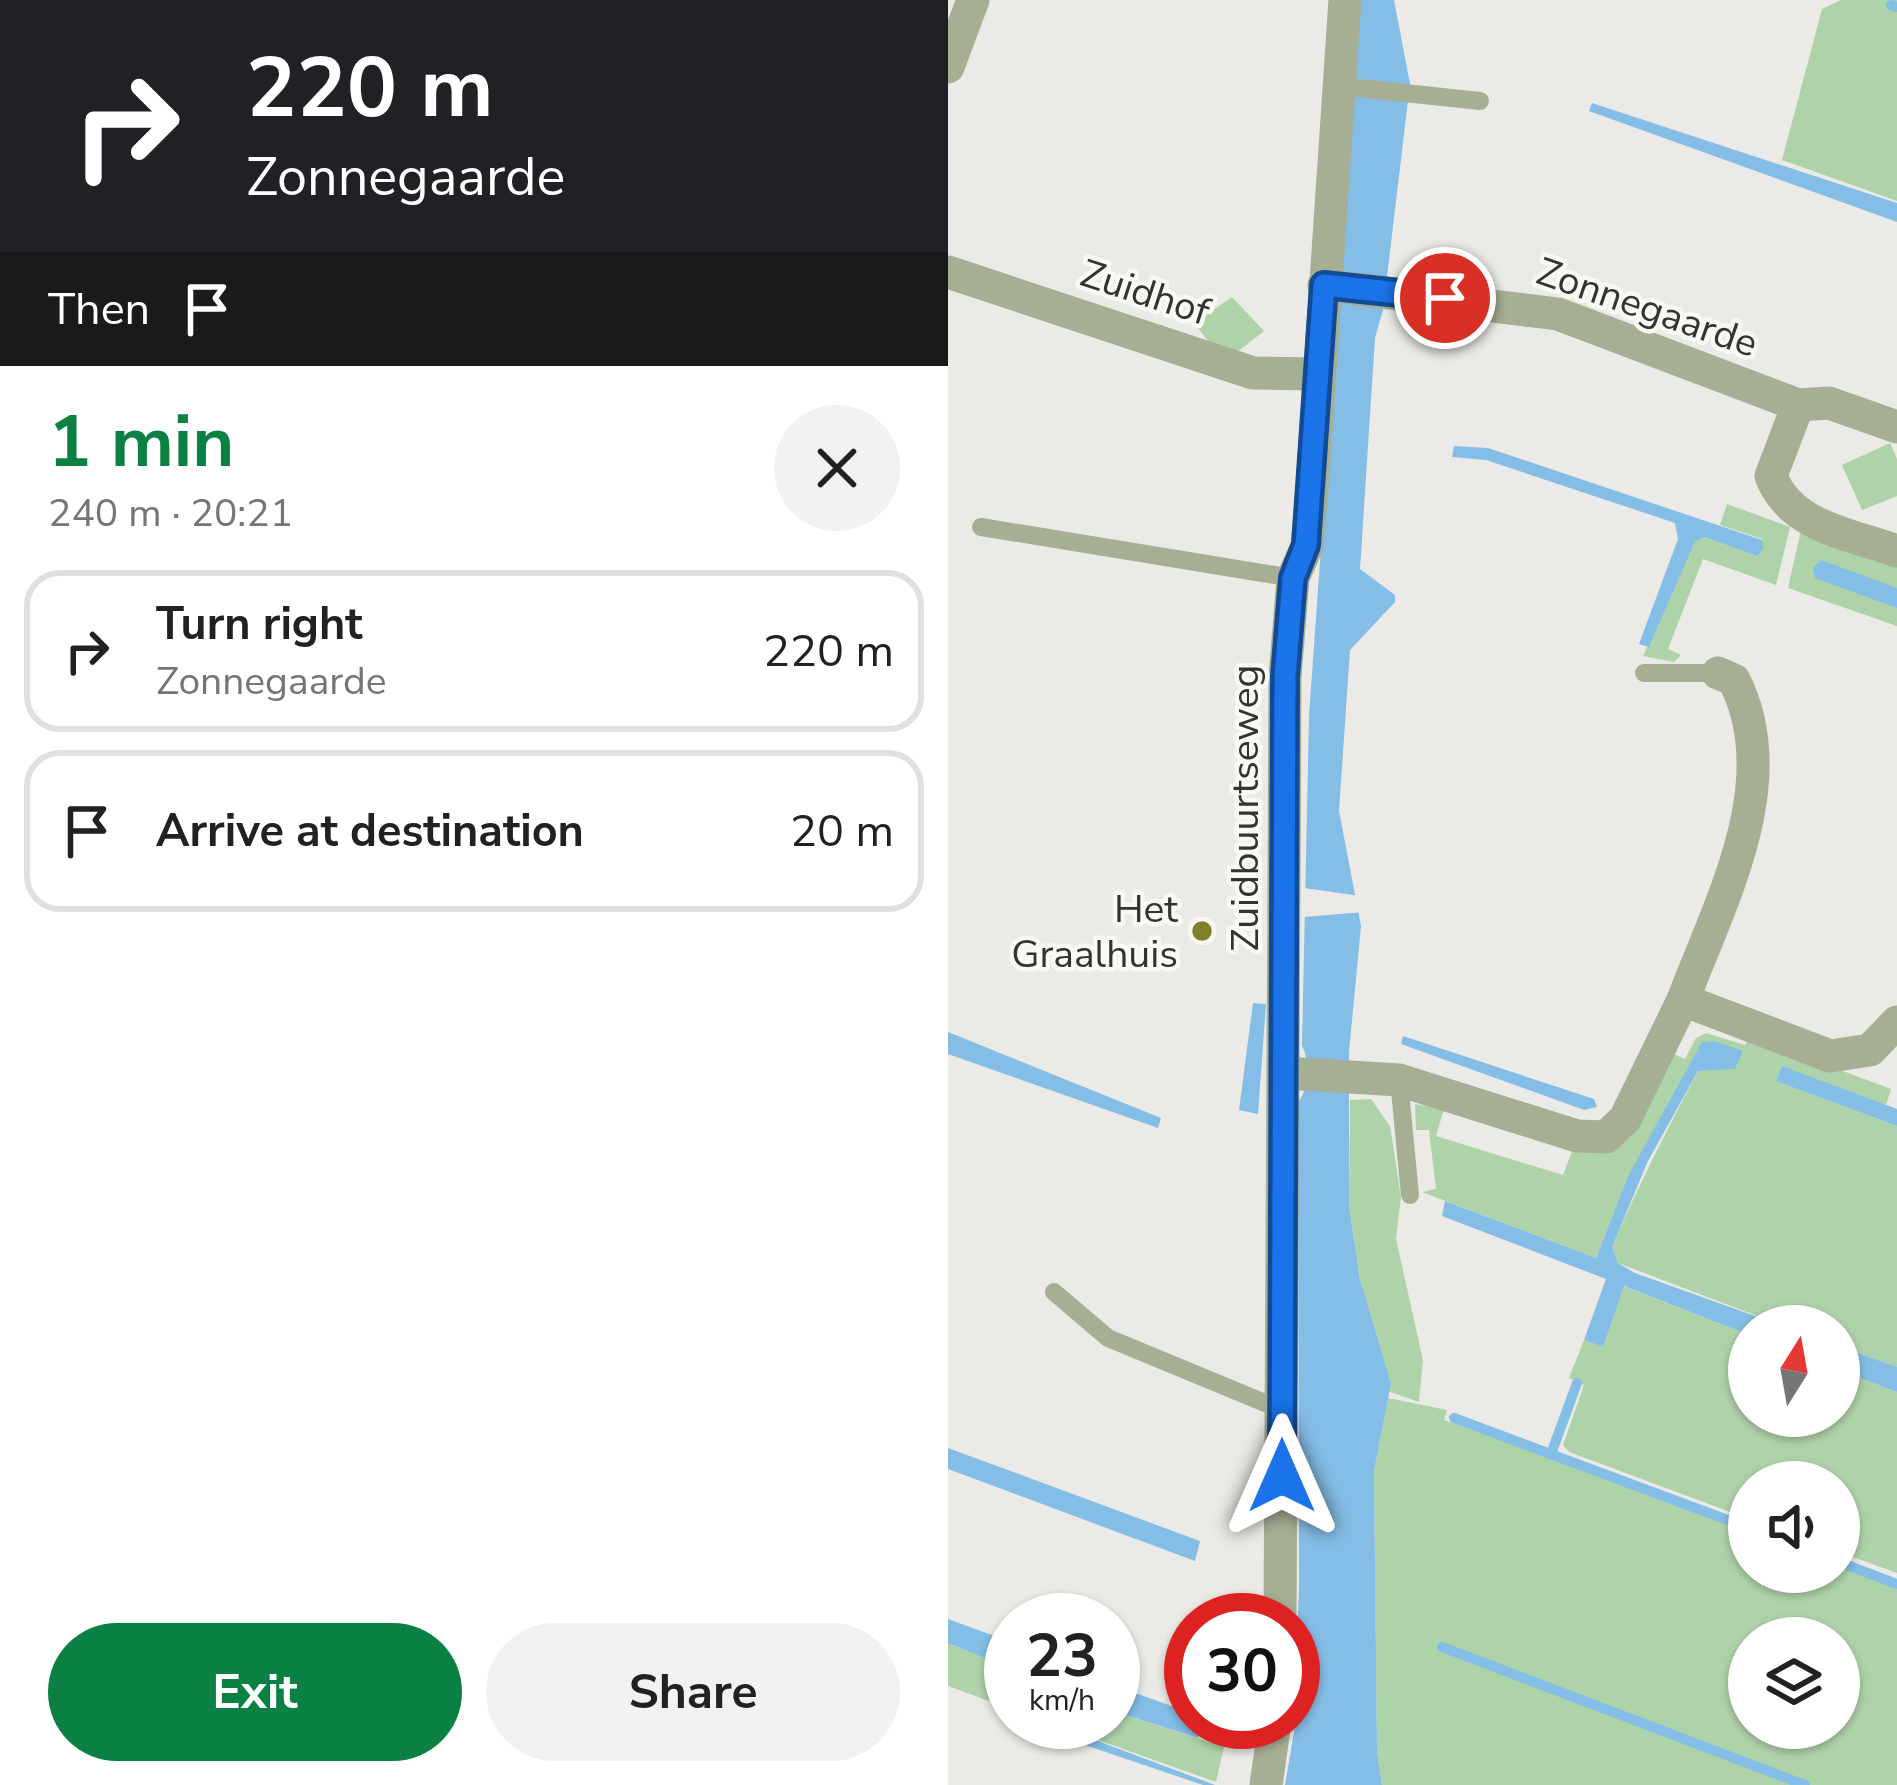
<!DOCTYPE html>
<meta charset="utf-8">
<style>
body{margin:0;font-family:"Nunito Sans",sans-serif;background:#f2f2f2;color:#202124;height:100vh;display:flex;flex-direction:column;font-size:45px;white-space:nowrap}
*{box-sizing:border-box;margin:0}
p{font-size:39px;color:#757577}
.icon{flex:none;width:66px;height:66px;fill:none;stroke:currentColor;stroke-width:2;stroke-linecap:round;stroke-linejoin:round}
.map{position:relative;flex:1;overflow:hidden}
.sheet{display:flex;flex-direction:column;background:#fff;width:948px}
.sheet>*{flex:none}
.hud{background:#202124;color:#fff;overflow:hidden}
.needle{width:78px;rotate:11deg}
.buttons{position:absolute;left:780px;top:1305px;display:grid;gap:24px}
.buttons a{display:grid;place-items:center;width:132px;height:132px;border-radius:50%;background:#fff;box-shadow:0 3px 9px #0004;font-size:60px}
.speed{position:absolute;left:36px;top:1593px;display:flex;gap:24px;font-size:60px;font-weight:700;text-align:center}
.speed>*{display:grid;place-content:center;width:156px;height:156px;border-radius:50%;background:#fff;box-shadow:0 3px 9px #0004;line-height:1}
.speed small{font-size:30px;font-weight:400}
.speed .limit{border:18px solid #d22;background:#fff;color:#111}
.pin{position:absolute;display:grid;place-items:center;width:102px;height:102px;color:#fff;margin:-51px;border:6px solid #fff;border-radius:50%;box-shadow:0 3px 12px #0007}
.me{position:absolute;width:132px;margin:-66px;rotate:0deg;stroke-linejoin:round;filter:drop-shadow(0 0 9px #0008)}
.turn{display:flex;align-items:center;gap:42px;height:252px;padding:0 48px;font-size:54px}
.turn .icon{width:156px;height:156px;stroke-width:2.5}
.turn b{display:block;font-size:84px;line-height:102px}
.then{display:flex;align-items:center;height:114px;padding:0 48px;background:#0003;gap:24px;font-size:45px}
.round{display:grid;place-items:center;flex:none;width:126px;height:126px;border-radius:63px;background:#f2f2f2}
.headline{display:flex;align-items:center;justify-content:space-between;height:204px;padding:0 48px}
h1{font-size:72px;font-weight:700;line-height:90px;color:#0b8043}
.button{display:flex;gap:24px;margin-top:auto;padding:24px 48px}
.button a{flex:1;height:138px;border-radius:72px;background:#0b8043;color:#fff;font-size:48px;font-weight:700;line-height:138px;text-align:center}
.button a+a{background:#f2f2f2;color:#202124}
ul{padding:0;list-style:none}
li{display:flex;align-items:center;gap:36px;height:162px;margin:0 24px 18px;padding:0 24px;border:6px solid #e0e0e0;border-radius:36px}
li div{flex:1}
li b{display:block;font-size:45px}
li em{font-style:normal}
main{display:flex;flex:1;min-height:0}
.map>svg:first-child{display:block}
.green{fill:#afd3a9;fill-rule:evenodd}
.water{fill:#84bde5}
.pier{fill:#eceae6}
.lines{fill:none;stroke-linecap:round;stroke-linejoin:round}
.stream{stroke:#84bde5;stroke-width:10}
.service{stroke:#a6ae94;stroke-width:18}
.minor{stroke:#a6ae94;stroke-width:33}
.route-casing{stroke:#114b97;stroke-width:30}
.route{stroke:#1a73e8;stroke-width:21}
.poi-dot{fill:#7f8029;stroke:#f9f8f3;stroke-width:4.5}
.labels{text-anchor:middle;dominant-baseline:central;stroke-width:9;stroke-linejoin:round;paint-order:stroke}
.street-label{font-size:39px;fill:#343332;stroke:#f9f8f3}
.poi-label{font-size:39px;fill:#343332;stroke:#f9f8f3;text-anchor:end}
</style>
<main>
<section class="sheet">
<div class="hud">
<div class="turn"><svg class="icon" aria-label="right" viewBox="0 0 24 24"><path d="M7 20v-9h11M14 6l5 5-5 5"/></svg><div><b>220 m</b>Zonnegaarde</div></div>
<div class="then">Then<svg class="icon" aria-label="arrive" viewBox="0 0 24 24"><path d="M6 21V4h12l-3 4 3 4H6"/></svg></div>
</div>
<div class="headline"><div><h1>1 min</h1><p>240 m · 20:21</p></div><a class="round"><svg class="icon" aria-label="close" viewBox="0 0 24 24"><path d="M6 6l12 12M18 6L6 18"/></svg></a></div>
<ul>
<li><svg class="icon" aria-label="right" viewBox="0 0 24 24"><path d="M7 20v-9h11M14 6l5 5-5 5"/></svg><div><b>Turn right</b><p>Zonnegaarde</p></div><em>220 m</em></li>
<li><svg class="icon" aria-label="arrive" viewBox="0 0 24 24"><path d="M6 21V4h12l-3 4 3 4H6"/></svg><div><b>Arrive at destination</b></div><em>20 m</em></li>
</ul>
<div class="button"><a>Exit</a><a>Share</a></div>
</section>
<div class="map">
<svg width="949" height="1785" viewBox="0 0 949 1785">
<rect width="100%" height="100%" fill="#eceae6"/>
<g class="green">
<path d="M 893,0 L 949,0 L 949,201 L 834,160 L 874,9 Z"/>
<path d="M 284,297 L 316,331 L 288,353 L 263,345 L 246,323 Z"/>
<path d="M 942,443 L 949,459 L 949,496 L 914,510 L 894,465 Z"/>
<path d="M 779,504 L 842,527 L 828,585 L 755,559 L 720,649 L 733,655 L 726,662 L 695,656 L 746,541 L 756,537 L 809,556 L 814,539 L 772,525 Z"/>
<path d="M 853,530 L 949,565 L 949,626 L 840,588 Z"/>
<path d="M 758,1033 L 797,1045 L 801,1036 L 943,1089 L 938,1105 L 835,1067 L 829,1081 L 949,1126 L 949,1367 L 891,1346 L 891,1326 L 835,1326 L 670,1263 L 664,1247 C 694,1176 730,1109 766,1041 L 680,1176 L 648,1258 L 474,1192 L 488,1189 L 481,1130 L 468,1130 L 467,1104 L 496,1109 L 488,1136 L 615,1175 L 625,1149 L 658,1153 L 726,1054 L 737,1059 L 748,1038 Z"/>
<path d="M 423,1099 L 442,1126 L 453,1197 L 448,1239 L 475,1360 L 471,1402 L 442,1392 L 412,1279 L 401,1206 L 402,1100 Z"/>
<path d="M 675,1286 L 801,1335 L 801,1416 L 891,1416 L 891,1370 L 949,1392 L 949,1573 L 891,1552 L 891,1482 L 801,1482 L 801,1519 L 621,1452 L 615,1445 L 636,1385 L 621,1378 L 636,1340 L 655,1347 Z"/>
<path d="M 440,1398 L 499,1410 L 496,1420 L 801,1530 L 801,1572 L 891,1572 L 891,1560 L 949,1580 L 949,1785 L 434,1785 L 429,1752 L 426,1471 ZM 801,1638 L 891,1638 L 891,1728 L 801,1728 Z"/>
<path d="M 0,1643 L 63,1669 L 63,1709 L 0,1686 Z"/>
<path d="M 165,1711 L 276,1747 L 268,1782 L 99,1722 L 165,1722 Z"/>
</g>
<g class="water">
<path d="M 412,0 L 446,0 L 462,84 L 435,310 L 427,338 L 412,569 L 447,595 L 447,602 L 402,650 L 391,811 L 413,926 L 401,1052 L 401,1206 L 412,1279 L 443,1384 L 426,1471 L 429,1752 L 434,1785 L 337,1785 L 346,1732 L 351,1585 L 350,1102 C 361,1089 362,1060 354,1046 L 361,716 Z"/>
<path d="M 644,103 L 949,203 L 949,222 L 641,111 Z"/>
<path d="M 506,446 L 540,448 L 814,540 L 815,549 L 809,556 L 756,537 L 747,541 L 701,647 L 691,644 L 730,539 L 727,523 L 538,460 L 504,457 Z"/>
<path d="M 873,560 L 949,588 L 949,608 L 867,578 L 865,568 Z"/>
<path d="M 305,1003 L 318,1004 L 310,1114 L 291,1110 Z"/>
<path d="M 0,1032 L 213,1118 L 210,1128 L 0,1054 Z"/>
<path d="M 455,1036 L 646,1099 L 649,1107 L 636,1110 L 453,1044 Z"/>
<path d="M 766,1041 L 795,1051 L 787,1069 L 750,1071 L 700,1161 L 664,1247 L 670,1263 L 687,1273 L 835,1326 L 801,1326 L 801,1335 L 676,1286 L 655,1347 L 636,1340 L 658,1279 L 494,1216 L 497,1201 L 648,1258 L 680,1176 L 754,1042 Z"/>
<path d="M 834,1066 L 949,1109 L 949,1126 L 828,1081 Z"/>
<path d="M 891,1346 L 949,1367 L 949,1392 L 891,1370 Z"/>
<path d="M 0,1448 L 252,1541 L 247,1561 L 0,1469 Z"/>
<path d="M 0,1619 L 63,1642 L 63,1669 L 0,1643 Z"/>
<path d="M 165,1685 L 243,1713 L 243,1722 L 254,1722 L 250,1738 L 165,1711 Z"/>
<path d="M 69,1722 L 99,1722 L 267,1785 L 255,1785 Z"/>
</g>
<path class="pier" d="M 356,888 L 413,896 L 416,912 L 356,917 Z"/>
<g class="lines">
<g class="stream">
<path d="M 943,5 L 949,7"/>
<path d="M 506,1418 L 801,1528"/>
<path d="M 603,1454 L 629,1383"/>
<path d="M 891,1562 L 949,1584"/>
<path d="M 494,1647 L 857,1785"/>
</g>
<g class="service">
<path d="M 391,86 L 532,101"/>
<path d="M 33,527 L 345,578"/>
<path d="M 696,673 L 770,673"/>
<path d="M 451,1080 L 462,1195"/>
<path d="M 106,1292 L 160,1338 L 317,1403 L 334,1404"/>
</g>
<g class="minor">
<path d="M 0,67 L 25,0"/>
<path d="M 0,272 L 305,373 L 370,374"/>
<path d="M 376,285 L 610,314 L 850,405 L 823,476 C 842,527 902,534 949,551"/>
<path d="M 850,405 L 881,403 L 949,427"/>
<path d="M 735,1000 C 772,902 838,782 786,680 L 770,673"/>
<path d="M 337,1073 L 451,1080 L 629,1136 L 658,1137 L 677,1119 L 735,1000 L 882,1056 L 922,1050 L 949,1022"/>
<path d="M 332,1620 L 337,677 L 345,578 L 359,546 L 364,489 L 397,0"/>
<path d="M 318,1785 L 327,1722"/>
</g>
</g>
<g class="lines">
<defs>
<path id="route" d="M 334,1476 L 337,677 L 345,578 L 358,545 L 376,285 L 497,298"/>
</defs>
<use href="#route" class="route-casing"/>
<use href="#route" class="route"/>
</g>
<circle class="poi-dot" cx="254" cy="931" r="12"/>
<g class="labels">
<g class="street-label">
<text transform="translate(197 293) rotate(18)">Zuidhof</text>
<text transform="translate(699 308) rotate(19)">Zonnegaarde</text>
<text transform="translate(297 808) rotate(-90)">Zuidbuurtseweg</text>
</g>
<g class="poi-label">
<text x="230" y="909">Het<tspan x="230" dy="45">Graalhuis</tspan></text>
</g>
</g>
</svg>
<div class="buttons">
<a><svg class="needle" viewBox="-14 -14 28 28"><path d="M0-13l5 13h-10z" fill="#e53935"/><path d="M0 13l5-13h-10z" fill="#757577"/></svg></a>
<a><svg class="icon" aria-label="sound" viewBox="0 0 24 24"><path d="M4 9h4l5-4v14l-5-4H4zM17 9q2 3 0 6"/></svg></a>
<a><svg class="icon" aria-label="layers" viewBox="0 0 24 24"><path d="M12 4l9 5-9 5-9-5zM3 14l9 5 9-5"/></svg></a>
</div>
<div class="speed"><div>23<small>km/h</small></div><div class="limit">30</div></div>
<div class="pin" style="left:497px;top:298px;background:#d93025"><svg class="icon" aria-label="arrive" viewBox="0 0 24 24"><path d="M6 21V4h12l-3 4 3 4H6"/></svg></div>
<svg class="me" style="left:334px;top:1476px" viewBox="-20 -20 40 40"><path d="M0-17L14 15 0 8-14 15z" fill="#1a73e8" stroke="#fff" stroke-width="4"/></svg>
</div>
</main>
